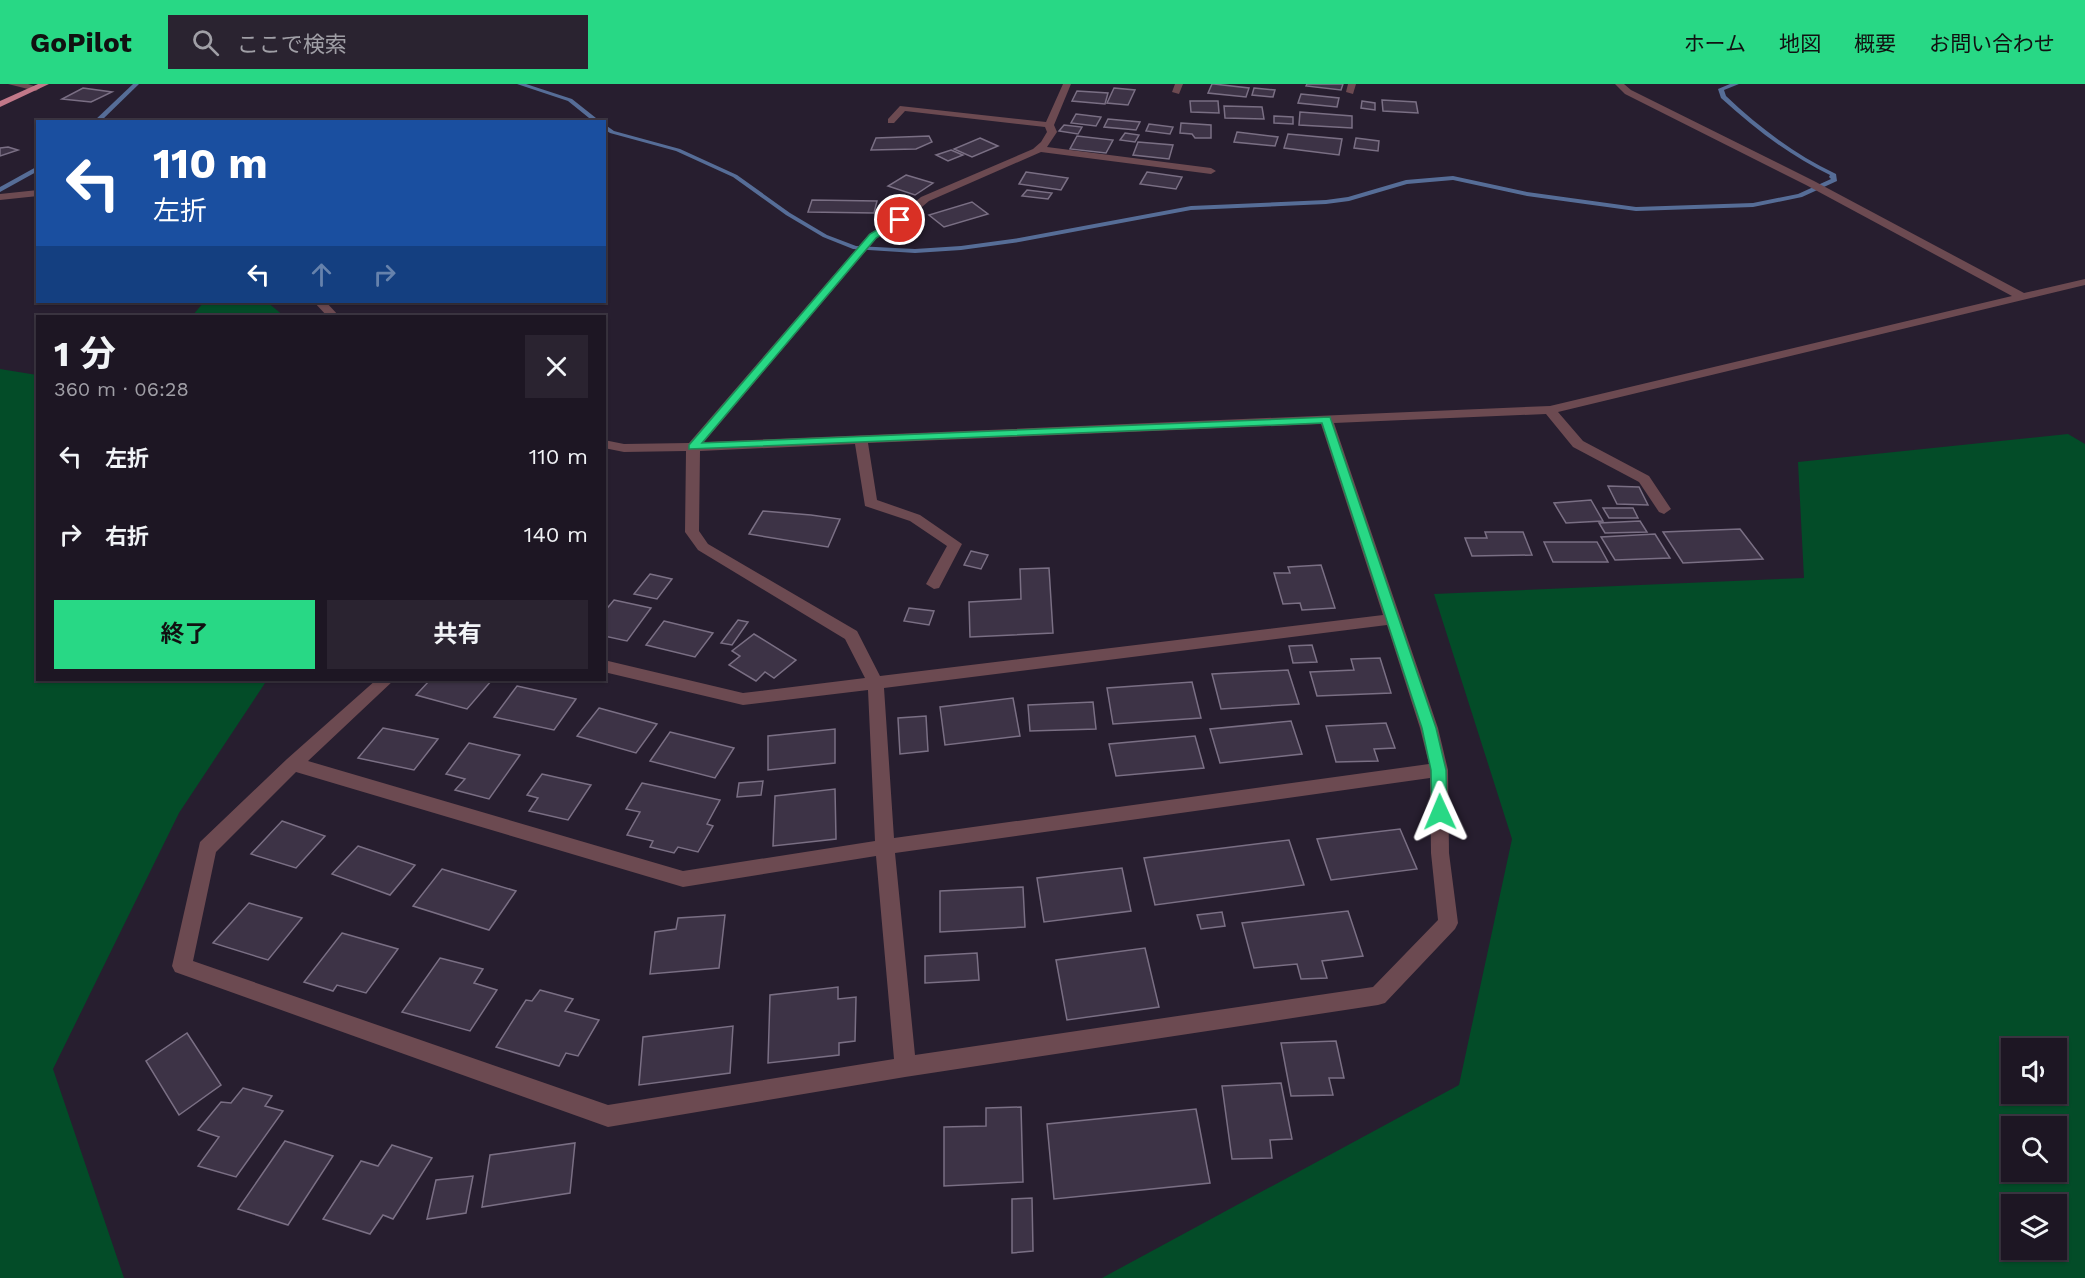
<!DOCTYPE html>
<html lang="ja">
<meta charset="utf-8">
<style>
body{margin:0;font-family:"Work Sans","Noto Sans JP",sans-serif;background:#2a2330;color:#f1f3f6;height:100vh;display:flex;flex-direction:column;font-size:22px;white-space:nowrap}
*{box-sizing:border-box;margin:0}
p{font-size:20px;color:#a09fa6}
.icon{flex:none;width:33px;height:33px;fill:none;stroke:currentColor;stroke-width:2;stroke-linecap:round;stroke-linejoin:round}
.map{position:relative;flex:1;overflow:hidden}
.drawer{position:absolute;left:36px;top:231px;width:570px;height:366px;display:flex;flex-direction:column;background:#1d1623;border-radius:0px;box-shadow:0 2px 4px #0004,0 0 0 2px #3b3541}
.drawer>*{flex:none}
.top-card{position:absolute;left:36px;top:36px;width:570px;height:183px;border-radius:0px;box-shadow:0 2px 4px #0004,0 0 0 2px #3b3541;background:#1a4fa0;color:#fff;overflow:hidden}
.controls{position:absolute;left:2001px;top:954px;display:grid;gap:12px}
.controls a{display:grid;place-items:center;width:66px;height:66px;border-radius:0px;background:#1d1623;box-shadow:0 2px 4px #0004,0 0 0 2px #3b3541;font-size:30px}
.pin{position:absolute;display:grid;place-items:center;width:51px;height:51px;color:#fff;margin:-26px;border:3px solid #fff;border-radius:50%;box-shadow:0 2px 6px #0007}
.me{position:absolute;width:66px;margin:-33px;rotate:359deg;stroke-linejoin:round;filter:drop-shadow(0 0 4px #0008)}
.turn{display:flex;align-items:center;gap:21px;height:126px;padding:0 18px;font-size:27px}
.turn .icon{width:78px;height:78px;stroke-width:2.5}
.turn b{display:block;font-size:42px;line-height:51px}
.lanes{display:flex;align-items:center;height:57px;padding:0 18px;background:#0003;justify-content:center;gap:30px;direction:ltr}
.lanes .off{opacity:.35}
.round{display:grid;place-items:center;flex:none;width:63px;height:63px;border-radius:0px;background:#2a2330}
.summary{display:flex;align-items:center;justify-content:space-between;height:102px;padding:0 18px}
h1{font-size:36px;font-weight:700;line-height:45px}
.primary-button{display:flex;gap:12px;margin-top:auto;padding:12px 18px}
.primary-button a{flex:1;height:69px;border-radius:0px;background:#28d885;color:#111;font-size:24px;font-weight:700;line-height:69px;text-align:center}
.primary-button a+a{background:#2a2330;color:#f1f3f6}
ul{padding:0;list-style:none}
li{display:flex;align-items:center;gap:18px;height:78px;padding:0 18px}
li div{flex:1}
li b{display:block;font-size:22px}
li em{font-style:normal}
header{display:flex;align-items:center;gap:36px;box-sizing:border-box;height:84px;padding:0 30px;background:#28d885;color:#111}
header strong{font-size:28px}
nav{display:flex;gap:33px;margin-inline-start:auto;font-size:21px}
.search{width:420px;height:54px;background:#2a2330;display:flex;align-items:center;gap:15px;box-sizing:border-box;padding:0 21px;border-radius:0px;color:#a09fa6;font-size:22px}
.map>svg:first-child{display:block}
.green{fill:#034c28;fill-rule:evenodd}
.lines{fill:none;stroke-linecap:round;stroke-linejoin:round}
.stream{fill:#566d97;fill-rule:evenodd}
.building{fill:#3d3346;stroke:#7a6f84;stroke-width:1.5}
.minor{fill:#6c4a51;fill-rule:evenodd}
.trunk{fill:#c27889;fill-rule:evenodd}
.route{fill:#28d885;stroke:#1a8c56;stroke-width:1.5}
</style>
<header>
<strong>GoPilot</strong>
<div class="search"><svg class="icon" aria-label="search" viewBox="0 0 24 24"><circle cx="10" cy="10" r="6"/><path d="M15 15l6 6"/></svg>ここで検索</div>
<nav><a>ホーム</a><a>地図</a><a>概要</a><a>お問い合わせ</a></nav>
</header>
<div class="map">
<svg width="2085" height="1194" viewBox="0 0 2085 1194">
<rect width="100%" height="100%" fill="#271e2f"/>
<g class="green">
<path d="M 204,218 L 267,218 L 284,232 L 192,232 Z"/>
<path d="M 0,285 L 37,291 L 38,596 L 267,596 L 179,729 L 53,985 L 124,1194 L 0,1194 Z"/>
<path d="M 2068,350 L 2085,360 L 2085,1194 L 1102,1194 L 1459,1001 L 1512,755 L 1434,510 L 1804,494 L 1798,378 ZM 2012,964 L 2056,964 L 2056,1010 L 2012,1010 ZM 2056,1042 L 2056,1088 L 2012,1088 L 2012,1042 ZM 2056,1120 L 2056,1166 L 2012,1166 L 2012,1120 Z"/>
</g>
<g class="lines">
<g class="stream">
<path d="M 133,0 L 139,0 L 100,38 L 93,38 Z"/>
<path d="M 517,0 L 526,0 L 572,15 L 601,38 L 594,38 L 568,17 Z"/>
<path d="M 1730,0 L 1739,0 L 1724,6 L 1726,12 C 1760,44 1794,70 1836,90 L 1837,97 L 1802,113 L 1753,123 L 1636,127 L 1527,112 L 1453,96 L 1407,100 L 1349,117 L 1326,120 L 1191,126 L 1019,158 L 961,166 L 915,169 L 853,165 L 823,153 L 786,131 L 733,93 L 676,67 L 610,49 L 604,45 L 604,40 L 614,47 L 680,65 L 737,91 L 790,129 L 827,151 L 856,162 L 915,165 L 961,162 L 1019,154 L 1191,122 L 1326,116 L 1348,113 L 1406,96 L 1453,92 L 1527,108 L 1636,123 L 1753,119 L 1798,110 L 1831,95 L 1829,93 L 1830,91 C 1789,71 1755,45 1721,14 L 1718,5 Z"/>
<path d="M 38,82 L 38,87 L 0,108 L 0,103 Z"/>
</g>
</g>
<g class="building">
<path d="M 1212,0 L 1214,0 L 1249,4 L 1246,13 L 1208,9 Z"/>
<path d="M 1307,0 L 1343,0 L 1341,6 L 1306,2 Z"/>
<path d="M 83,4 L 112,8 L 91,18 L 62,15 Z"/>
<path d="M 1114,4 L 1135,6 L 1128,21 L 1107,19 Z"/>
<path d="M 1254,4 L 1275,6 L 1273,13 L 1252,11 Z"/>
<path d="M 1077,7 L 1108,9 L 1105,20 L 1072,17 Z"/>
<path d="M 1301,10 L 1339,14 L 1337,23 L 1298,19 Z"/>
<path d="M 1382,16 L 1416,18 L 1418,29 L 1383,27 Z"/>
<path d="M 1190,17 L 1218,17 L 1219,29 L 1191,28 Z"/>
<path d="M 1362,17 L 1375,19 L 1375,26 L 1361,24 Z"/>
<path d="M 1224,22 L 1262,23 L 1264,35 L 1225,34 Z"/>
<path d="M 1300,28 L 1352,32 L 1352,44 L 1299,41 Z"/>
<path d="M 1076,30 L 1101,33 L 1096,42 L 1071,39 Z"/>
<path d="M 1274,32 L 1293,33 L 1293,40 L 1274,39 Z"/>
<path d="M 1108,35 L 1140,38 L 1136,46 L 1104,43 Z"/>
<path d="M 1181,39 L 1211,41 L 1211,54 L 1195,54 L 1192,50 L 1180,49 Z"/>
<path d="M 1149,40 L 1173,43 L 1170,50 L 1146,47 Z"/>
<path d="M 1064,41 L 1082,43 L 1078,50 L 1059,47 Z"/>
<path d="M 1237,48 L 1278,53 L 1275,62 L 1234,58 Z"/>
<path d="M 1125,49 L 1139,51 L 1135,58 L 1120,56 Z"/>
<path d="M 1288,50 L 1342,55 L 1339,71 L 1284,64 Z"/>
<path d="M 929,52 L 932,58 L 916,65 L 871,66 L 876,54 Z"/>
<path d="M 1077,52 L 1113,56 L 1106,69 L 1070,65 Z"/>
<path d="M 980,54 L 998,62 L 972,73 L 954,65 Z"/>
<path d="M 1356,54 L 1379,57 L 1378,67 L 1354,64 Z"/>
<path d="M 1138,58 L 1173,61 L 1169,75 L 1133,71 Z"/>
<path d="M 8,63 L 18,66 L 0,72 L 0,64 Z"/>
<path d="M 951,66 L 963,71 L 948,77 L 936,71 Z"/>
<path d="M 1026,88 L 1068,94 L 1061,106 L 1019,100 Z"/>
<path d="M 1147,88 L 1182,93 L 1176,105 L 1140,100 Z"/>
<path d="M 906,91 L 933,99 L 915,111 L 888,102 Z"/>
<path d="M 1027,106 L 1052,109 L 1048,115 L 1022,112 Z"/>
<path d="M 812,116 L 877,117 L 874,129 L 808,128 Z"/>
<path d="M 972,118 L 988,130 L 944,143 L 929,131 Z"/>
<path d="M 1608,402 L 1639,403 L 1648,421 L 1617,420 Z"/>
<path d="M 1591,416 L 1603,437 L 1566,439 L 1554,419 Z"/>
<path d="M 1603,424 L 1633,424 L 1638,434 L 1609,434 Z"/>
<path d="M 763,427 L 811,431 L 840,435 L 828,463 L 749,450 Z"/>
<path d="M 1640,437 L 1647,448 L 1605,449 L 1599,439 Z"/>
<path d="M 1740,445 L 1763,475 L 1683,479 L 1663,448 Z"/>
<path d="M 1485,448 L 1523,448 L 1532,471 L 1472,472 L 1465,454 L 1487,454 Z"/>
<path d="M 1655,450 L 1670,474 L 1615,476 L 1601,453 Z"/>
<path d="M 1544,458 L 1597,458 L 1608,478 L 1553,478 Z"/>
<path d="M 971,467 L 988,471 L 981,485 L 964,481 Z"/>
<path d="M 1321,481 L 1335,524 L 1302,526 L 1300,519 L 1283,520 L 1274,489 L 1290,489 L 1288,483 Z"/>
<path d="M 1049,484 L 1053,549 L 970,553 L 969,518 L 1021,515 L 1020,485 Z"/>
<path d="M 650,490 L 672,495 L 657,515 L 634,510 Z"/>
<path d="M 614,516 L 651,524 L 627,557 L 604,552 L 604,528 Z"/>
<path d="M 909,524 L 934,527 L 929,541 L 904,537 Z"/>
<path d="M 738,536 L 748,538 L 732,561 L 721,559 Z"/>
<path d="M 664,537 L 713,549 L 695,573 L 646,561 Z"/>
<path d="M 754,550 L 796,576 L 774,594 L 765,588 L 756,597 L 729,581 L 740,572 L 732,567 Z"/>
<path d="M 1312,561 L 1317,578 L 1293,579 L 1289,562 Z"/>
<path d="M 1380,574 L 1391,609 L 1317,612 L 1310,588 L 1354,586 L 1351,575 Z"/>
<path d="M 1288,586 L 1299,620 L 1221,625 L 1212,590 Z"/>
<path d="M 430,596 L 492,596 L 467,625 L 416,611 Z"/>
<path d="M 1192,598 L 1201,634 L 1113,640 L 1107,604 Z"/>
<path d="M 517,602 L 576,615 L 554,646 L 494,633 Z"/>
<path d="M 1013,614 L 1020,652 L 945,661 L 940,623 Z"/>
<path d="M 1093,618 L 1096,645 L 1030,647 L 1028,621 Z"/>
<path d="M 599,624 L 657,640 L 636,669 L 577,652 Z"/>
<path d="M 926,632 L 928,667 L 900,670 L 898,634 Z"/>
<path d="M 1291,637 L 1302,670 L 1220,679 L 1210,645 Z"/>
<path d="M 1386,639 L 1395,664 L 1374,665 L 1378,677 L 1336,678 L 1326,642 Z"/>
<path d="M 383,644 L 438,655 L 414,686 L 358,674 Z"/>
<path d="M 835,645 L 835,679 L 768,686 L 768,652 Z"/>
<path d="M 670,648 L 734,664 L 715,694 L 650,677 Z"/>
<path d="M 1195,652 L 1204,684 L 1116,692 L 1109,660 Z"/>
<path d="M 469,659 L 520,671 L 489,715 L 455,706 L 465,695 L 446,690 Z"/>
<path d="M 542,690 L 591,701 L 568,736 L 529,727 L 538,714 L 527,711 Z"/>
<path d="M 763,697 L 761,711 L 737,713 L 739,699 Z"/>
<path d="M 642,699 L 720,716 L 707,740 L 713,742 L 698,768 L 678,763 L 674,769 L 650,763 L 653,757 L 627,751 L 640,728 L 626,725 Z"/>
<path d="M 835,705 L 836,755 L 773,762 L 775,712 Z"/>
<path d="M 282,737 L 325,752 L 296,784 L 251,770 Z"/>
<path d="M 1400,745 L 1417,785 L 1331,796 L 1317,755 Z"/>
<path d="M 1289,756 L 1304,801 L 1155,821 L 1144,774 Z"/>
<path d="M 358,762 L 415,781 L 390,811 L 332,790 Z"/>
<path d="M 1122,784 L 1131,827 L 1044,838 L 1037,794 Z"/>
<path d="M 442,785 L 516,807 L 489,846 L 413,822 Z"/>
<path d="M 1023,803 L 1025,843 L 940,848 L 940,807 Z"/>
<path d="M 249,819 L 302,834 L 268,876 L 213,859 Z"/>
<path d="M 1348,827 L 1363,872 L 1322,877 L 1327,894 L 1301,895 L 1297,880 L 1254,884 L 1242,839 Z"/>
<path d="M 1222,828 L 1225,842 L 1201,845 L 1197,831 Z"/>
<path d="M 725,831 L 719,884 L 650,890 L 655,848 L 676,845 L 678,834 Z"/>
<path d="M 342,849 L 398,865 L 366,909 L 337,901 L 333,907 L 304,898 Z"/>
<path d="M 1145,864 L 1159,923 L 1067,936 L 1056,876 Z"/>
<path d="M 977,869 L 979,896 L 925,899 L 925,872 Z"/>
<path d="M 440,874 L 483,885 L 474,899 L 497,906 L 470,947 L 402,928 Z"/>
<path d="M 838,903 L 838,915 L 856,913 L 855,957 L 839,959 L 839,971 L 768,979 L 770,911 Z"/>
<path d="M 540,906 L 573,915 L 565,927 L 599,936 L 578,972 L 566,969 L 559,982 L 496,963 L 526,916 L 532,917 Z"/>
<path d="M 733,942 L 730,989 L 639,1001 L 643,953 Z"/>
<path d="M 187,949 L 221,1001 L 179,1031 L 146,977 Z"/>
<path d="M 1336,957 L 1344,994 L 1329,994 L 1333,1011 L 1291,1012 L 1281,959 Z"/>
<path d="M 1281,999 L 1292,1055 L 1270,1056 L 1272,1074 L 1232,1075 L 1222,1002 Z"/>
<path d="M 243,1004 L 272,1012 L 265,1022 L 283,1027 L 236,1093 L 198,1082 L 219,1053 L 198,1046 L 221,1018 L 231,1019 Z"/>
<path d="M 1021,1023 L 1023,1098 L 944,1102 L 944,1043 L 986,1042 L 986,1024 Z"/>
<path d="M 1196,1025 L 1210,1099 L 1054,1115 L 1047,1040 Z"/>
<path d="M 285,1057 L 333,1072 L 288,1141 L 238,1125 Z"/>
<path d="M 575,1059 L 570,1109 L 482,1123 L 490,1071 Z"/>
<path d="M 392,1061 L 432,1074 L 393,1135 L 383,1131 L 370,1150 L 323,1135 L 361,1077 L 378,1082 Z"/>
<path d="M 473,1092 L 466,1129 L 427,1135 L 436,1096 Z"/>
<path d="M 1032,1114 L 1033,1167 L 1012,1169 L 1012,1115 Z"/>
</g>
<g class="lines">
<g class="minor">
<path d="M 8,0 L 28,0 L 40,4 L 36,7 Z"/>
<path d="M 1063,0 L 1071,0 L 1054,41 L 1057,48 L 1047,63 L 1211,84 L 1216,87 L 1211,90 L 1041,68 L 929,117 L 904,138 L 877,154 L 704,358 L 1550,322 L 2012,212 L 1806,101 L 1625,10 L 1615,0 L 1624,0 L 1631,6 L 1814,97 L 2024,209 L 2085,195 L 2085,201 L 1558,328 L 1583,357 L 1649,392 L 1671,425 L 1664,430 L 1659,428 L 1639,398 L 1573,363 L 1546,330 L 1334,339 L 1438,644 L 1448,686 L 1449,769 L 1458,839 L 1455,845 L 1385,919 L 1378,921 L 905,993 L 608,1043 L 175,888 L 172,882 L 200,758 L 287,675 L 376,596 L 394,596 L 308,677 L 683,787 L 875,757 L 868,606 L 743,621 L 604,588 L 604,576 L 743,609 L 865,594 L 845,555 L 698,466 L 685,448 L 686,367 L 624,368 L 604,364 L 604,356 L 624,360 L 689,359 L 869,150 L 896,134 L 921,113 L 1033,65 L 1041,58 L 1047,48 L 1045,43 L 905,27 L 894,39 L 888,39 L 888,35 L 900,22 L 1046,38 ZM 1321,340 L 1383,531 L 880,592 L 857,547 L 708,460 L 699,447 L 700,367 L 855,360 L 865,422 L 910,437 L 947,462 L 926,500 L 934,505 L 939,504 L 962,460 L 920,431 L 877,416 L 868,359 ZM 1387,541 L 1420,644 L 1429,680 L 894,754 L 884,604 ZM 296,688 L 683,803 L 876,772 L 894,975 L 608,1021 L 193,877 L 216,768 ZM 1430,694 L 1431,769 L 1438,836 L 1373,903 L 915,971 L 895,769 Z"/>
<path d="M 1175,0 L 1183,0 L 1179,10 L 1172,8 Z"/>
<path d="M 1348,0 L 1356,0 L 1353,10 L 1346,8 Z"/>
<path d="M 38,106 L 38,112 L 0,116 L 0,110 Z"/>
<path d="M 314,218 L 326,218 L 339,232 L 327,232 Z"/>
</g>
<path class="trunk" d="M 38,0 L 49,0 L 0,23 L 0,17 Z"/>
</g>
<path class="route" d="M 897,134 L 904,136 L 876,154 L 702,359 L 1330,333 L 1436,644 L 1446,686 L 1447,728 L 1445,732 L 1440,734 L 1434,732 L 1432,728 L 1431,686 L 1422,644 L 1322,339 L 689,365 L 689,361 L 870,150 Z"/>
</svg>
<div class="controls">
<a><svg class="icon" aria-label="sound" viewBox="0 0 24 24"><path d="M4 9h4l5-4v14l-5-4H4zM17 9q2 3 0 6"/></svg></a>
<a><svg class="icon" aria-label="search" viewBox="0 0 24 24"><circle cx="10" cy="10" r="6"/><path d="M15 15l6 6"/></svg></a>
<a><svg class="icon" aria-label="layers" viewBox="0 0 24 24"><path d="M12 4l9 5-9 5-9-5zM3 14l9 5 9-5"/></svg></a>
</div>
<div class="pin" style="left:900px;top:136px;background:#d93025"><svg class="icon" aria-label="arrive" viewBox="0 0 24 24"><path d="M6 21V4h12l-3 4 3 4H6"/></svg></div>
<svg class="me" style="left:1440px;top:728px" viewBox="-20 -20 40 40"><path d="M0-17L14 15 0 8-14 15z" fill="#28d885" stroke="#fff" stroke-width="4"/></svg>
<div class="top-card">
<div class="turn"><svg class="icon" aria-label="left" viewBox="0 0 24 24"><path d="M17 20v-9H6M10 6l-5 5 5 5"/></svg><div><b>110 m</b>左折</div></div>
<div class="lanes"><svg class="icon" aria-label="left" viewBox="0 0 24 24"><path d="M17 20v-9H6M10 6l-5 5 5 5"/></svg><svg class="icon off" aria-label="ahead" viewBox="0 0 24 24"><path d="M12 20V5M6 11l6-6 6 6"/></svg><svg class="icon off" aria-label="right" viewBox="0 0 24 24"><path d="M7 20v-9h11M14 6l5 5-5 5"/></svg></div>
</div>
<section class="drawer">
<div class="summary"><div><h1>1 分</h1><p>360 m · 06:28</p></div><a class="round"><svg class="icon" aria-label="close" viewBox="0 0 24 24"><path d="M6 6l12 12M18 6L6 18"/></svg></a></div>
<ul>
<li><svg class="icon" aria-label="left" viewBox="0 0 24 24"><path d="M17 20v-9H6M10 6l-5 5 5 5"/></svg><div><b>左折</b></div><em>110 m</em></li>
<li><svg class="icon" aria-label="right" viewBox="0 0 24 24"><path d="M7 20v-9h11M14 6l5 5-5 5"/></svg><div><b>右折</b></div><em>140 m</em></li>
</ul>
<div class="primary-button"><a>終了</a><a>共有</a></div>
</section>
</div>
